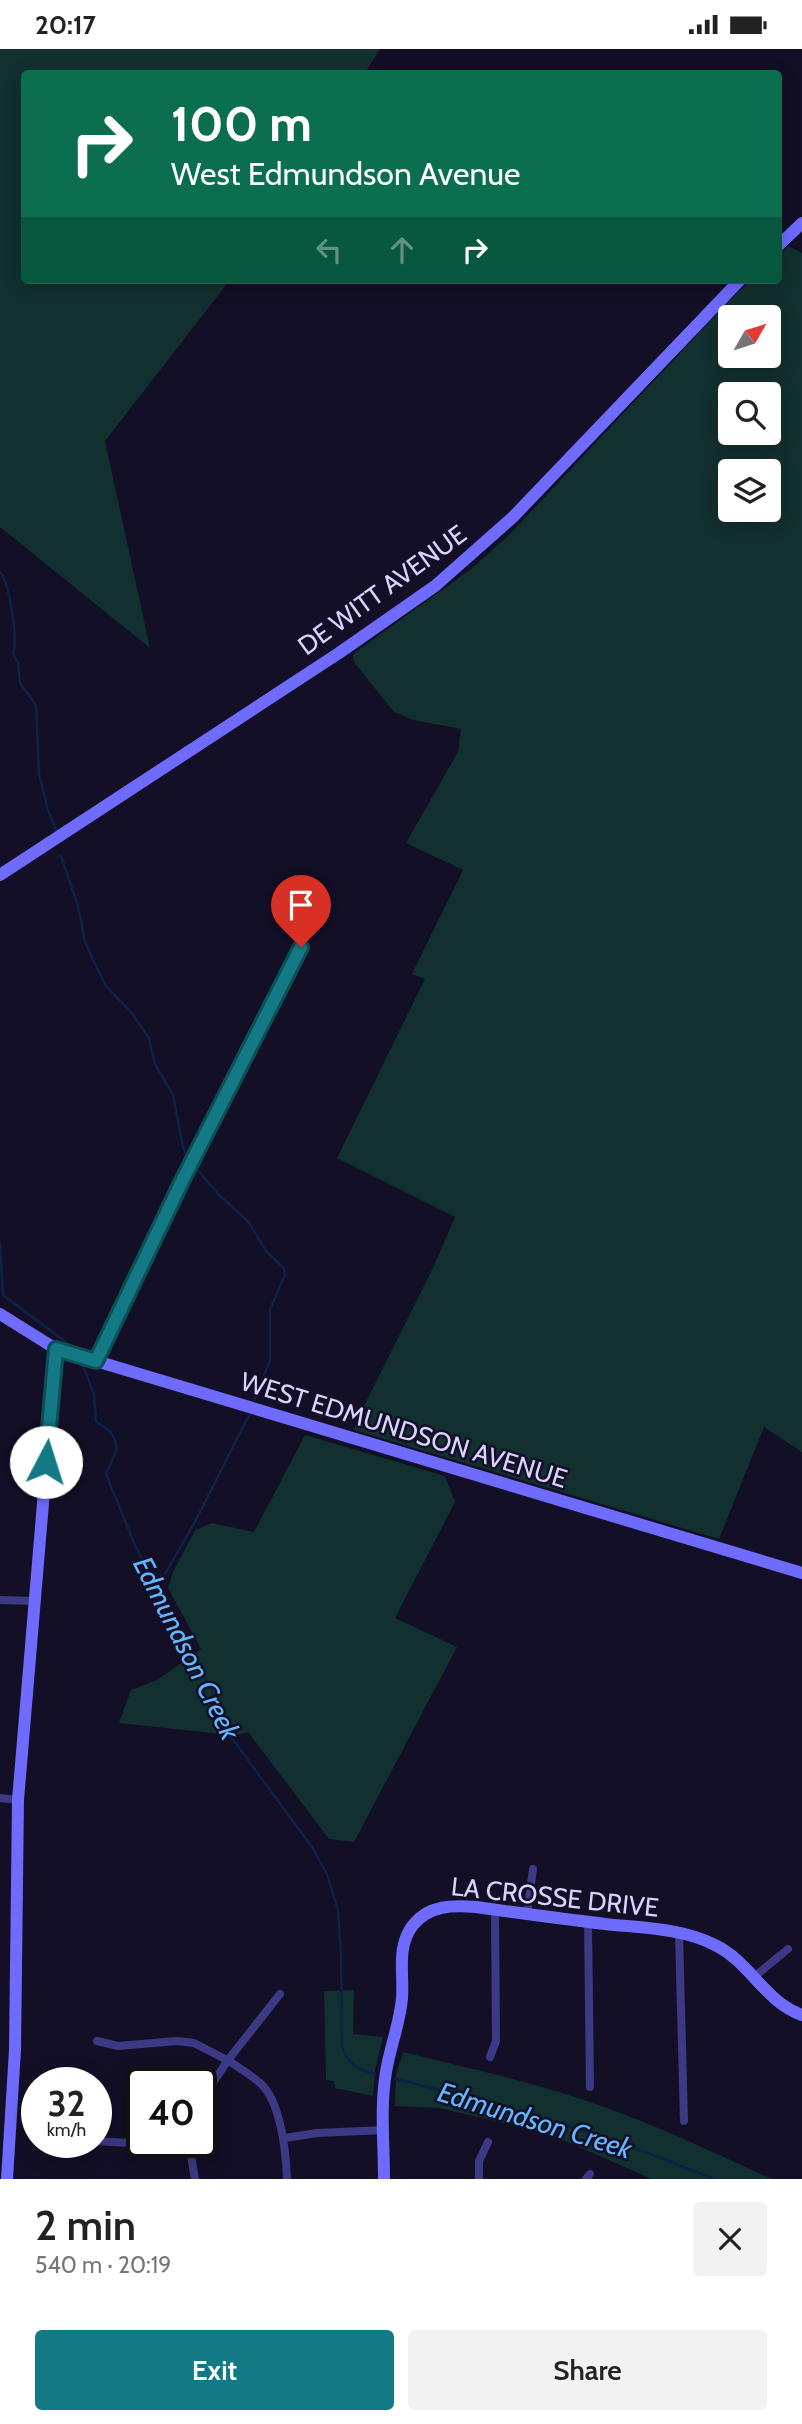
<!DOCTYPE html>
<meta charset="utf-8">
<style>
body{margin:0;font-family:Cabin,sans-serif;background:#f2f2f2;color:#222;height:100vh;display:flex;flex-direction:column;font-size:26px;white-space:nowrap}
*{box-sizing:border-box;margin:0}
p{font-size:23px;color:#767676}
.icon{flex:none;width:38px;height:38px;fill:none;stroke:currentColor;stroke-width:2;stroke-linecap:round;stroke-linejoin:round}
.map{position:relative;height:2130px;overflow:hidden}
.panel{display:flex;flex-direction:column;background:#fff;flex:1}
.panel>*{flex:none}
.banner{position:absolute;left:21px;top:21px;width:761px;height:214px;border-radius:7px;box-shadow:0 4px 18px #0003;background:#0b6e4f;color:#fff;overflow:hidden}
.needle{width:46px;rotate:51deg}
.buttons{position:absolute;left:718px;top:256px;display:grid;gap:14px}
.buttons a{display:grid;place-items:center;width:63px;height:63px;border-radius:7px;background:#fff;box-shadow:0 4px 18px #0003;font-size:35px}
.speed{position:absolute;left:21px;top:2018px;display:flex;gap:14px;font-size:35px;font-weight:700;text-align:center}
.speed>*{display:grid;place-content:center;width:91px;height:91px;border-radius:50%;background:#fff;box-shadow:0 4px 18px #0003;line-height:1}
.speed small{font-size:18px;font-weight:400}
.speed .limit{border:4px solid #111;border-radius:10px;background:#fff;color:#111}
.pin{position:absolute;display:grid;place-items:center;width:60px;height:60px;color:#fff;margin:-72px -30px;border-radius:50% 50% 50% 0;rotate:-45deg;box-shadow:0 0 7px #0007}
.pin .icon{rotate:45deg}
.me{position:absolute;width:77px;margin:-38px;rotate:5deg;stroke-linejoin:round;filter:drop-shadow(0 0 5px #0008)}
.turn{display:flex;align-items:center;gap:24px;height:147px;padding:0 35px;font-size:32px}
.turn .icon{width:91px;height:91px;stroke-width:2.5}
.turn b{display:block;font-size:49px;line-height:60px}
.lanes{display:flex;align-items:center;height:66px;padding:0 35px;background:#0003;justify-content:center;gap:35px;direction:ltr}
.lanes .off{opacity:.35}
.round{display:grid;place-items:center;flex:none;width:74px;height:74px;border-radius:7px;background:#f2f2f2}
.overview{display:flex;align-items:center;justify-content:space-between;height:119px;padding:0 35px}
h1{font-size:42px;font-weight:600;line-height:52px}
.primary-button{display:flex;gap:14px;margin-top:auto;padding:14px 35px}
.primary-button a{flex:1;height:80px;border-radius:7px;background:#137a85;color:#fff;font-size:28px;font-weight:600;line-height:80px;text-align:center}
.primary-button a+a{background:#f2f2f2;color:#222}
.status{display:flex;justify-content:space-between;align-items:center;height:49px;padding:0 35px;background:#fff;direction:ltr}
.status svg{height:19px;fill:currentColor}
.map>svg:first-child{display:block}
.green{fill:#12302f;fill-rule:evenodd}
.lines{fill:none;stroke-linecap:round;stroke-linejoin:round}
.stream{stroke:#0c2248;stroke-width:2.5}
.street{stroke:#3d3a85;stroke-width:8}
.secondary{stroke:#6f6bff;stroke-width:12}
.route-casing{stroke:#0c4f56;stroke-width:18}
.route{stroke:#137a85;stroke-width:12}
.labels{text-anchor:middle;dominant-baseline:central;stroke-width:5;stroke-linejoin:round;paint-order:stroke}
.street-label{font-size:26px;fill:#d9d4ff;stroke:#130f26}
.water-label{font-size:28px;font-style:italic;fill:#62b6ff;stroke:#130f26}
</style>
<div class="status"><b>20:17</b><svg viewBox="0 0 49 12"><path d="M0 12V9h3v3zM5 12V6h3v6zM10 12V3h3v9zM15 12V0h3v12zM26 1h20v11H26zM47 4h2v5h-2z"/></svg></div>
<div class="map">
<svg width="802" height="2130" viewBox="0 0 802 2130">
<rect width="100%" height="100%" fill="#130f26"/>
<g class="green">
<path d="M 0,0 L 380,0 L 365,24 L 24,24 L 24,231 L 230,231 L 105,392 L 150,599 L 0,478 Z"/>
<path d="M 788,197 L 802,204 L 802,1403 L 764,1378 L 719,1490 L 354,1381 L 358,1369 L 432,1221 L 455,1168 L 337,1109 L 425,930 L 412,925 L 463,821 L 406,794 L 458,703 L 461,680 L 413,671 L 394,663 L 354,613 L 353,605 L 471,520 L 507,488 L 729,252 L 751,231 L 779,231 L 779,205 ZM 730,268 L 768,268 L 768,306 L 730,306 ZM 730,345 L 768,345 L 768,383 L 730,383 ZM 730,422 L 768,422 L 768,460 L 730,460 Z"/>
<path d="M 305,1386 L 445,1427 L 455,1453 L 395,1569 L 457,1598 L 354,1793 L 329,1790 L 248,1683 L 238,1686 L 230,1686 L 119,1674 L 131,1641 L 157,1631 L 201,1600 L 168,1539 L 173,1523 L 195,1481 L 212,1474 L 254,1483 Z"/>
<path d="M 354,1941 L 353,1985 L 383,1988 L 375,2021 L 373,2047 L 335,2039 L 334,2032 L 326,2031 L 324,1942 Z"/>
<path d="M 403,2003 C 464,2018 525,2031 584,2051 C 648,2072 710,2102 772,2130 L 652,2130 L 547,2084 L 439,2059 L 395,2057 L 396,2025 Z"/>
</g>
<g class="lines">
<g class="stream">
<path d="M 0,523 C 10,535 18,590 13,605 L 18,614 L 20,634 L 36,656 L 39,725 L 48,761 L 56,781"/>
<path d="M 61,807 L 78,857 L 85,893 L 105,936 L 131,963 L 149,989 L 155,1015 L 173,1046 L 183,1098 L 189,1112"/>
<path d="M 196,1119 L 219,1146 L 248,1172 L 266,1202 L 284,1219 L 285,1226 L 270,1260 L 270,1311 L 255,1350"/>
<path d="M 0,1193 L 3,1246 L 75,1300"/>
<path d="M 82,1314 L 94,1345 L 96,1372 C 100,1376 106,1379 110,1383 C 123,1396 112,1411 106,1425 L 134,1494 L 196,1617 L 212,1641 L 223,1677 L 312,1798 L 327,1825 L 338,1861 L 341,1906 L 342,1997 C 347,2015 358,2021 375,2025"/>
<path d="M 157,1539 L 196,1471 L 249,1366"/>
<path d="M 396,2030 C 505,2057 610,2086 713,2130"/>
</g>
<g class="street">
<path d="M 96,1312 L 182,1132 L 301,898"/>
<path d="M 0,1551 L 34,1552"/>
<path d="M 0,1749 L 18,1751"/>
<path d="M 527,1865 L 533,1820"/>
<path d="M 588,1873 L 590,2038"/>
<path d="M 679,1885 L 684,2072"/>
<path d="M 754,1928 L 788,1900"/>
<path d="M 97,1992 L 118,1997 L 177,1992 L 194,1994 L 229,2012"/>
<path d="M 490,2008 L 496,1992 L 495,1861"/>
<path d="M 228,2011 C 239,2019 251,2026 260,2034 C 281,2052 286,2104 287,2130"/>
<path d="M 201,2052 L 228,2011 L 280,1945"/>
<path d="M 285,2089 L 317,2084 L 384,2081"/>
<path d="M 96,2092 L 163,2096 L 177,2093"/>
<path d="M 186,2093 L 191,2107 L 195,2130"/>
<path d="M 479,2130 L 479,2112 L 488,2093"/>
<path d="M 586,2130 L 590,2125"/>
</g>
<g class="secondary">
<path d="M 779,196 L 802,174"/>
<path d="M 0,826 L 339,604 L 435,537 L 513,468 L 740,231"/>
<path d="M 0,1265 L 56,1300 L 802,1524"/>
<path d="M 7,2130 L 15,2001 L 18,1751 L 56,1300"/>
<path d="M 384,2130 C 384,2095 380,2057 386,2023 C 390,1998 400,1974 402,1949 C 404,1925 396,1898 413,1876 C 429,1856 453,1856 476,1858 C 519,1864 562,1870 605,1875 C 641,1879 682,1879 715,1896 C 750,1913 765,1953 802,1966"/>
</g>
</g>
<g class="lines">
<defs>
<path id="route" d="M 46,1413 L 56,1300 L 96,1312 L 182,1132 L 301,898"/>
</defs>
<use href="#route" class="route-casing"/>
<use href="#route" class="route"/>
</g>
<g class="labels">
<g class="street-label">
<text transform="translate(382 541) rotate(-36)">DE WITT AVENUE</text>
<text transform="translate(404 1381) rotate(17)">WEST EDMUNDSON AVENUE</text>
<text transform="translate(555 1848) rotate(6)">LA CROSSE DRIVE</text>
</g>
<g class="water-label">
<text transform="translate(187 1599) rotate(63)">Edmundson Creek</text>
<text transform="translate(535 2071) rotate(17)">Edmundson Creek</text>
</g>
</g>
</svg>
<div class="buttons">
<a><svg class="needle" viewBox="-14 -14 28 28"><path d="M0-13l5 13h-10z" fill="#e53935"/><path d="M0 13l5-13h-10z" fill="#767676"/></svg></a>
<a><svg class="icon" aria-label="search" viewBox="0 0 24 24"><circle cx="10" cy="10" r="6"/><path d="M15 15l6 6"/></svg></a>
<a><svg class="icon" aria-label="layers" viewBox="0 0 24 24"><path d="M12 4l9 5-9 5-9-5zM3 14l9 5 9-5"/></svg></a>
</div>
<div class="speed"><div>32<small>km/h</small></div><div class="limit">40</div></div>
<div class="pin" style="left:301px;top:898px;background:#d93025"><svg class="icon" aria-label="arrive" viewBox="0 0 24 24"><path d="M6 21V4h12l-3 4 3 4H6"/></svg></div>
<svg class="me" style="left:46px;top:1413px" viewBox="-20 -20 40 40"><circle r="19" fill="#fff"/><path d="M0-13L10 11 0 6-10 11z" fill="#137a85"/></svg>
<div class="banner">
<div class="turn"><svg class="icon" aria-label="right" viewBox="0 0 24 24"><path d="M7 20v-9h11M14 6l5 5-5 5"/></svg><div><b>100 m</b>West Edmundson Avenue</div></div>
<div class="lanes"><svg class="icon off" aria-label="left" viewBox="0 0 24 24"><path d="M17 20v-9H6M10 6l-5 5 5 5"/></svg><svg class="icon off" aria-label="ahead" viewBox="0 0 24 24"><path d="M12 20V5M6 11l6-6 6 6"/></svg><svg class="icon" aria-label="right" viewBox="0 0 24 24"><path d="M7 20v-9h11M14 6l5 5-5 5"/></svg></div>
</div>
</div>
<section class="panel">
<div class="overview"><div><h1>2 min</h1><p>540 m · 20:19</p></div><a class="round"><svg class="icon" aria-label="close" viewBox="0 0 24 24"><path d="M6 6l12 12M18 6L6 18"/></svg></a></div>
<div class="primary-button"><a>Exit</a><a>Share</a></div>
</section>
